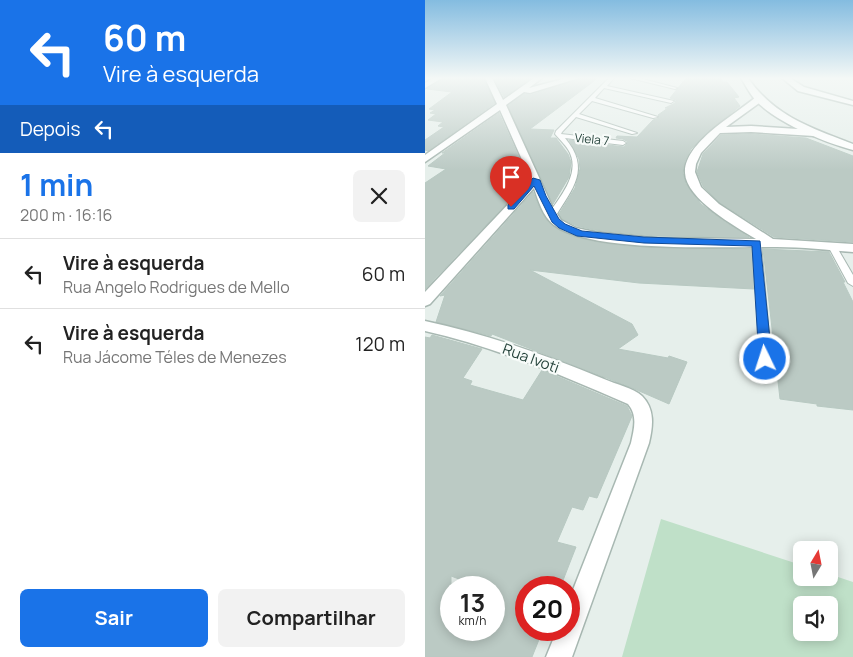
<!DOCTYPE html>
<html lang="pt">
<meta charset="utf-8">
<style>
body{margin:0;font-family:Manrope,sans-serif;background:#f2f2f2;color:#222;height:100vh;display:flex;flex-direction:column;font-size:19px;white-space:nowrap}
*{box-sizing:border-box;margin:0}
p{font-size:16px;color:#767676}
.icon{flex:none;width:28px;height:28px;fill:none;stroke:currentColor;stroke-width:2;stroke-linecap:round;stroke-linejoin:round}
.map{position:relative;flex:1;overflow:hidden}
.sheet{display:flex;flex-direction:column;background:#fff;width:425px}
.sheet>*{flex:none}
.banner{background:#1a73e8;color:#fff;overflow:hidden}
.needle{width:32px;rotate:10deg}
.fabs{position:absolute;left:368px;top:541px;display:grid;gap:10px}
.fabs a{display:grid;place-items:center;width:45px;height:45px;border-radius:8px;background:#fff;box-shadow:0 2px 12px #0003;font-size:25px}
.speed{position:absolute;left:15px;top:576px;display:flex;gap:10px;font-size:25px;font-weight:700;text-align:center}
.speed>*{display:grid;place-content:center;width:65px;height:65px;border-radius:50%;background:#fff;box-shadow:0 2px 12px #0003;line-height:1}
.speed small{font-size:12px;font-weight:400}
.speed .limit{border:8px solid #d22;background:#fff;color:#111}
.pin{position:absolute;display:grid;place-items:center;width:42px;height:42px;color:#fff;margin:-51px -21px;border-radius:50% 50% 50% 0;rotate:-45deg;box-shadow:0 0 5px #0007}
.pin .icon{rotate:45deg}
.me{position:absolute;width:55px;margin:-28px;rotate:356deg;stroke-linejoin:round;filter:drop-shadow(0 0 4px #0008)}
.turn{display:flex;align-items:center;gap:18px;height:105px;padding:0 20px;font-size:22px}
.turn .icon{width:65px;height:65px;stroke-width:2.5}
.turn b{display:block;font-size:35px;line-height:42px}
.then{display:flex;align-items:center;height:48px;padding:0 20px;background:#0003;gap:10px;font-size:19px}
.round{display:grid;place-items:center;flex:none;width:52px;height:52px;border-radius:8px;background:#f2f2f2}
.headline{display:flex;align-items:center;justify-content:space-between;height:85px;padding:0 20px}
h1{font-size:30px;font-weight:700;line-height:38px;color:#1a73e8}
.action{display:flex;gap:10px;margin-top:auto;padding:10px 20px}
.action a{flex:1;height:58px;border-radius:8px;background:#1a73e8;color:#fff;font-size:20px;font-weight:700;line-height:58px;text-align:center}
.action a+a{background:#f2f2f2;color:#222}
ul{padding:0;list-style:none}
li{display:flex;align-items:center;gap:15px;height:70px;padding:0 20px;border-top:1px solid #e0e0e0}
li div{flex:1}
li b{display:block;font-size:19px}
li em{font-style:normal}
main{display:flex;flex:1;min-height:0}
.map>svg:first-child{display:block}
.green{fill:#bfe0c8;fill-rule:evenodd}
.building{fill:#bbcac4;stroke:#b8c9c2;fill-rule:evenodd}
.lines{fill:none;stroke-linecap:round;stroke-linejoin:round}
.service-casing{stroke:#a8b8b2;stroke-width:2}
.minor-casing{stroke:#a8b8b2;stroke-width:3}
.tertiary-casing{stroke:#a8b8b2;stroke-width:3}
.service{fill:#fff;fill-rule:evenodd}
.minor{fill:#fff;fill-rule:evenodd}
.tertiary{fill:#fff;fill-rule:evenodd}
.route{fill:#1a73e8;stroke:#114b97}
.labels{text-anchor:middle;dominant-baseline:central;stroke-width:4.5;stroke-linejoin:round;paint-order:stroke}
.far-street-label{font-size:12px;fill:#24423a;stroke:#f7fbf9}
.street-label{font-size:15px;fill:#24423a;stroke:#f7fbf9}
</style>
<main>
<section class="sheet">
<div class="banner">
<div class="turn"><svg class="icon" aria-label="left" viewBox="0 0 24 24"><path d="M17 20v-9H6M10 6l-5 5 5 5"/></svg><div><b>60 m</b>Vire à esquerda</div></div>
<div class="then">Depois<svg class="icon" aria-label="left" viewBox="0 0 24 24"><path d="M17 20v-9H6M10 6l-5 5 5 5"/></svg></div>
</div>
<div class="headline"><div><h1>1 min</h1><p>200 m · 16:16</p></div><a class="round"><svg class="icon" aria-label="close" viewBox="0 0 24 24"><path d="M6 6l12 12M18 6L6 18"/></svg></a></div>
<ul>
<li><svg class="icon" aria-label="left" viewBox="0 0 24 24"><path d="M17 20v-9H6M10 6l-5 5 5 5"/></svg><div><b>Vire à esquerda</b><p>Rua Angelo Rodrigues de Mello</p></div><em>60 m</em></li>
<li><svg class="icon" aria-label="left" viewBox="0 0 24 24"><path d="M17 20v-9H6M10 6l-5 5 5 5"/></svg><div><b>Vire à esquerda</b><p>Rua Jácome Téles de Menezes</p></div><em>120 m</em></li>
</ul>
<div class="action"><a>Sair</a><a>Compartilhar</a></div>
</section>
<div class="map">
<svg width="428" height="657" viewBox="0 0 428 657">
<rect width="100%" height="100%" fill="#e6efeb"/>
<path class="green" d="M 236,519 L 376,565 L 376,578 L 404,578 L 404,574 L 428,582 L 428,657 L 197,657 ZM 376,605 L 404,605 L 404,632 L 376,632 Z"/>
<g class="building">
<path d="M 19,78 L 58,78 L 70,103 L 3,151 L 0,150 L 0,140 L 19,127 L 13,126 L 18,122 L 3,120 L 11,114 L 5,113 L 10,110 L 4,109 L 27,92 L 2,89 Z"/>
<path d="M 69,78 L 106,78 L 79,97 Z"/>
<path d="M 156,78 L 173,78 L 105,129 L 129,130 L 125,138 L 131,138 L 143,154 L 146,162 L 144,177 L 128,204 L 83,106 L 99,94 L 106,95 Z"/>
<path d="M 261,78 L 296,78 L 298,82 L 302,82 L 314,97 L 309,98 L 315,106 L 284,131 L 266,149 L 260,161 L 258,173 L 261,184 L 276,204 L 299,221 L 324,237 L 232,236 L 170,230 L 152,226 L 137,219 L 134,214 L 150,188 L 155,169 L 154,159 L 144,140 L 199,147 L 203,142 L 198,139 L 191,138 L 192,136 L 212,137 L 228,120 L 235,118 L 233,115 L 243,108 L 240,108 L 250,103 L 251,100 L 245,98 Z"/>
<path d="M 74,113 L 104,180 L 0,289 L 0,183 L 21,169 L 3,166 L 20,153 L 17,153 Z"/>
<path d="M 326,134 L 381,138 L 428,156 L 428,242 L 349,237 L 295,203 L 278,186 L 272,172 L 278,154 L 296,135 Z"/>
<path d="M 108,192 L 115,209 L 124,223 L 147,236 L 172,242 L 203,246 L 327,249 L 329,289 L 214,283 L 105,270 L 207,324 L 213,335 L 193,349 L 243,358 L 244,356 L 262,362 L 244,404 L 205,387 L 67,334 L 66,336 L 11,322 L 20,295 L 15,296 Z"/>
<path d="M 338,249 L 404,252 L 420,282 L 418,282 L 428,302 L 428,410 L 392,406 L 392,404 L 355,399 Z"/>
<path d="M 7,335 L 57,349 L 38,378 L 47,381 L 45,385 L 98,400 L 117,370 L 202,406 L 207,416 L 172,498 L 164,496 L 158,510 L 147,507 L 132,542 L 151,547 L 135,588 L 101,588 L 101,632 L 115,637 L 107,657 L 0,657 L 0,337 L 5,338 ZM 26,576 L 58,588 L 69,588 L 69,630 L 26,630 Z"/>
</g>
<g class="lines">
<defs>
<g id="service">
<path d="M 184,78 L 189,78 L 182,86 L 249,101 L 246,103 L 179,88 L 170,98 L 233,117 L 228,118 L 167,101 L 154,114 L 212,133 L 207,134 L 151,117 L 137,132 L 136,134 L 198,141 L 201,143 L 198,145 L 140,138 C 166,169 148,188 130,217 L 124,217 L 123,215 C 134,198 155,175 145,153 C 142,146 135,140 130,134 L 131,131 Z"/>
<path d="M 205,78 L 214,78 L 252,88 L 250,89 Z"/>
<path d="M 329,241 L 335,241 L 336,243 L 346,359 L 345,362 L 337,362 L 336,359 L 328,243 Z"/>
<path d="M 404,244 L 410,244 L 428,275 L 428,286 L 423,283 L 403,246 Z"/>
</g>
<g id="minor">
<path d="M 9,78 L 17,78 L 0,88 L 0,83 Z"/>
<path d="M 60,78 L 67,78 L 78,100 L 109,78 L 117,78 L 104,88 L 142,78 L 154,78 L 105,93 L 99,92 L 81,105 L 127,206 L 136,220 L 151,228 L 170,232 L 232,238 L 331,239 C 311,227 261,199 260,173 C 259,157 274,142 285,132 C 300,119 316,109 331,97 L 337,97 L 337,101 L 301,127 L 326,126 L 389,130 L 393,133 L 389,136 L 326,132 L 295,133 L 276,153 L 271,164 L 270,172 L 276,187 L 294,204 L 348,239 L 428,244 L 428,252 C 403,250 377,247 352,247 C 302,246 167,254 129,225 C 118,217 113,200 109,188 L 5,304 L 0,306 L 0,292 L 106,180 L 75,110 L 0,162 L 0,155 L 72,104 Z"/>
<path d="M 357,78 L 365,78 L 379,87 L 428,101 L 428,105 L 373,91 Z"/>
<path d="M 0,321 C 62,334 120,355 179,379 C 190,384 209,388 217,396 C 230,409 228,426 224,443 L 147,657 L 121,657 L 132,630 L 144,630 L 144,600 L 206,443 C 209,429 213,416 203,404 C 136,375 71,347 0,331 Z"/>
</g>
<path id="tertiary" d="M 316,78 L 323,78 C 349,116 386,128 428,144 L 428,150 C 398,142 353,123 331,101 C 325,94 321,86 316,78 Z"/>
</defs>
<use href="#service" class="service-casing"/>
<use href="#minor" class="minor-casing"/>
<use href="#tertiary" class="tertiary-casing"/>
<use href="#service" class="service"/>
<use href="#minor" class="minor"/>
<use href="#tertiary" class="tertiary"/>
</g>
<linearGradient id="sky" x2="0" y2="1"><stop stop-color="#84bce0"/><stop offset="0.46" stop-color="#f4f8f6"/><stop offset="1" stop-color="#f4f8f6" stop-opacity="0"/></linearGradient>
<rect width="428" height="170" fill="url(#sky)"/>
<path class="route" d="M 108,178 L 115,180 L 121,196 L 134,219 L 140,224 L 157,231 L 219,237 L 335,241 L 347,359 L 345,363 L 336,363 L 334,359 L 327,246 L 219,243 L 152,236 L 134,228 L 127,222 L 109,186 L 89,209 L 83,209 L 83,205 Z"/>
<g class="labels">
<g class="far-street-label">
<text transform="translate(167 139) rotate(6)">Viela 7</text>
</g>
<g class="street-label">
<text transform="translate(106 358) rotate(20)">Rua Ivoti</text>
</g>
</g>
</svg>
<div class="fabs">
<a><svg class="needle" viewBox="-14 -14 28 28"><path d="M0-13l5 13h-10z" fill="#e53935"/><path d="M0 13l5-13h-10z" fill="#767676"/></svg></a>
<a><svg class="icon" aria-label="sound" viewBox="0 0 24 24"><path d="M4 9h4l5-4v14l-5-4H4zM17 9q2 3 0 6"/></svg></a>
</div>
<div class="speed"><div>13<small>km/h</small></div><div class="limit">20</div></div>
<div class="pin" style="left:86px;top:207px;background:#d93025"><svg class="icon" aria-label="arrive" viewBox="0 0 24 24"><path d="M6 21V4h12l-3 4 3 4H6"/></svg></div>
<svg class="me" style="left:340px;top:359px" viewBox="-20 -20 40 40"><circle r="17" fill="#1a73e8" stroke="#fff" stroke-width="3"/><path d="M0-11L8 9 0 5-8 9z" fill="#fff"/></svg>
</div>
</main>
